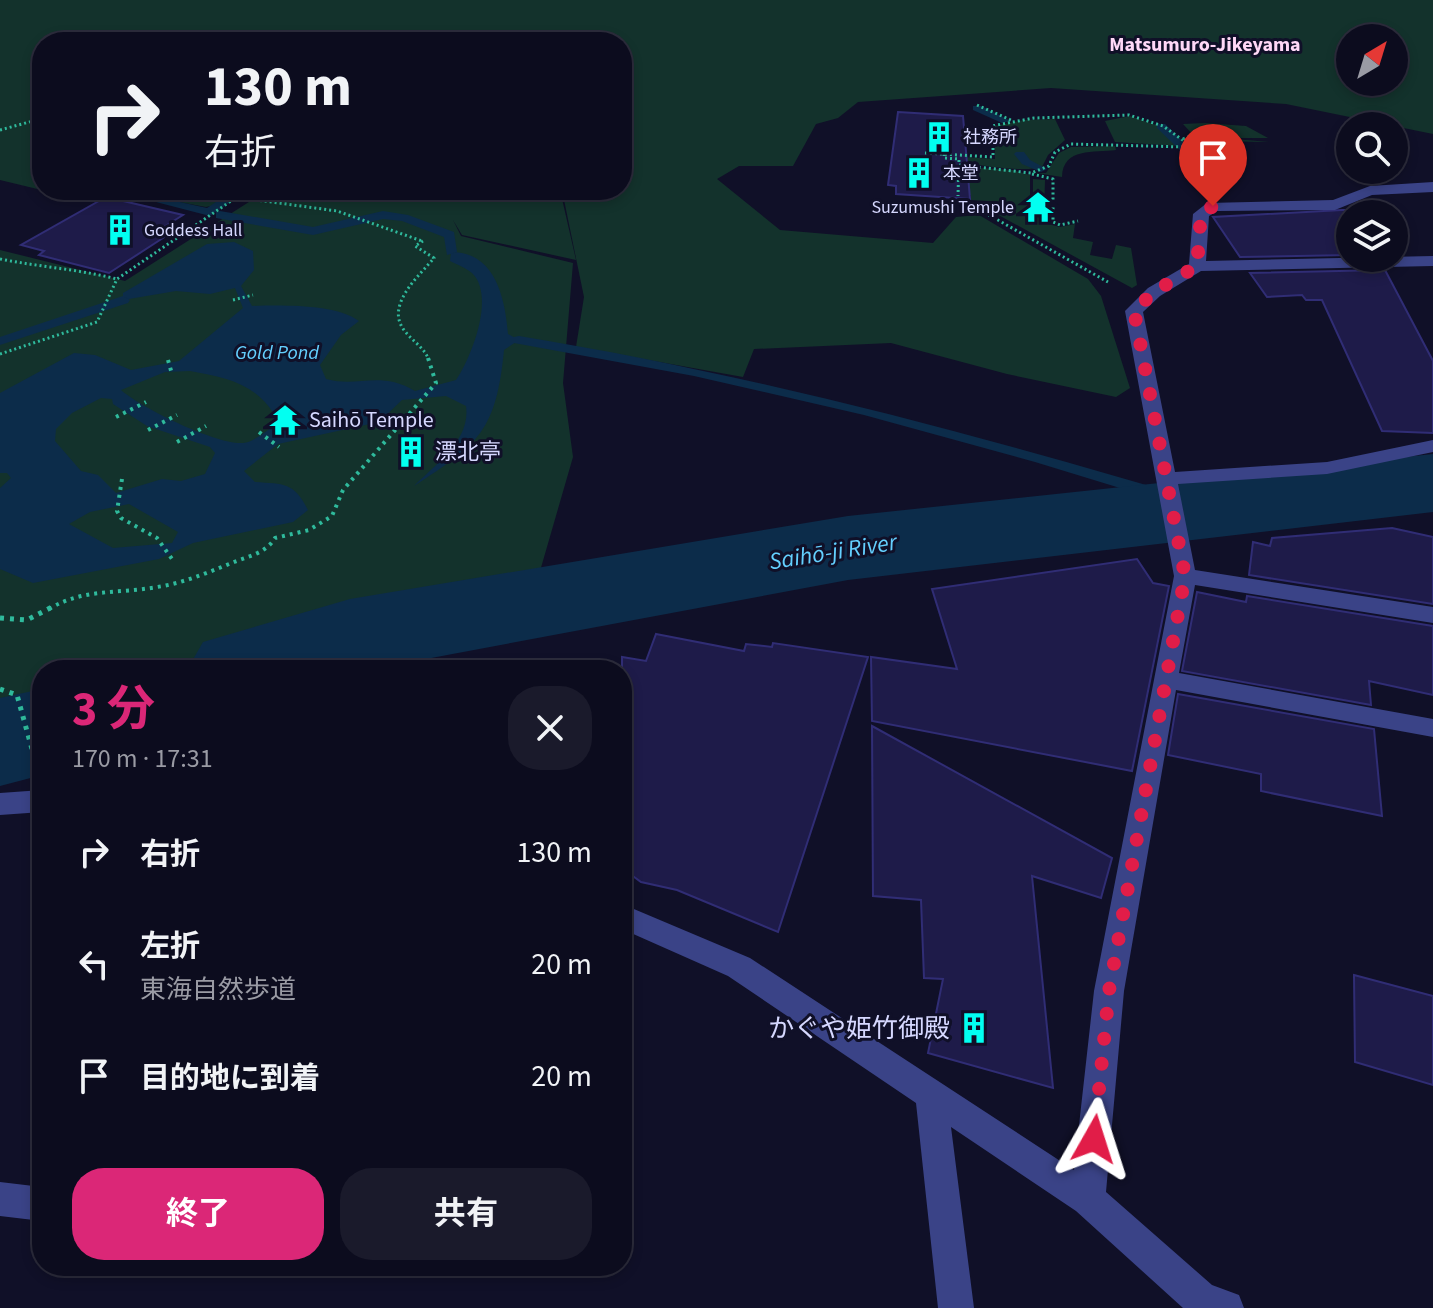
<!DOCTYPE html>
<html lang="ja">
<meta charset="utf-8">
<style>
body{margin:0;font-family:"Source Sans 3","Noto Sans JP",sans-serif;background:#1a1a2b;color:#f1f3f6;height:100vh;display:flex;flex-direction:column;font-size:30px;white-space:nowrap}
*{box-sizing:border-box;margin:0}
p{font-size:26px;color:#9a9ba4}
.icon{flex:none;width:44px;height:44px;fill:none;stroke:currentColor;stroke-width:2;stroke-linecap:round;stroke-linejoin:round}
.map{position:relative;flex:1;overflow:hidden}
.side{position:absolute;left:32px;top:660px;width:600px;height:616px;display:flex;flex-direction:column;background:#0c0c1e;border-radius:32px;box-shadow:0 4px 12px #0003,0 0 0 2px #2c2c3c}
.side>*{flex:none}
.hud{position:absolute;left:32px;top:32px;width:600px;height:168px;border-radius:32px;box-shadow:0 4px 12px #0003,0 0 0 2px #2c2c3c;background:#0c0c1e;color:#f1f3f6;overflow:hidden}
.needle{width:52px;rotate:38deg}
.tools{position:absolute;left:1336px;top:24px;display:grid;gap:16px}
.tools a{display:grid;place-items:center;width:72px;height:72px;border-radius:50%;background:#0c0c1e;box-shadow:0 4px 12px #0003,0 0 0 2px #2c2c3c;font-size:40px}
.pin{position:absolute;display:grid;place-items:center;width:68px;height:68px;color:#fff;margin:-82px -34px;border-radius:50% 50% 50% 0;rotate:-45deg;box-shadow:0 0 8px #0007}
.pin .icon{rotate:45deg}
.me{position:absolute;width:88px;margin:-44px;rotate:6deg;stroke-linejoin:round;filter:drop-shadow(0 0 6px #0008)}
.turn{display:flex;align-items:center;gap:28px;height:168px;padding:0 40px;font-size:36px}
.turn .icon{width:104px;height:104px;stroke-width:2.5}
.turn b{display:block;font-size:56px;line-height:68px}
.round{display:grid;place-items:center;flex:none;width:84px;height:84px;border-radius:32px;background:#1a1a2b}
.overview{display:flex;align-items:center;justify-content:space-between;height:136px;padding:0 40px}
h1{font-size:48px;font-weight:700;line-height:60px;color:#db2777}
.primary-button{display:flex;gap:16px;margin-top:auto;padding:16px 40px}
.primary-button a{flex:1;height:92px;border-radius:32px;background:#db2777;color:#fff;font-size:32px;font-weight:700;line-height:92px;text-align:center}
.primary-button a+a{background:#1a1a2b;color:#f1f3f6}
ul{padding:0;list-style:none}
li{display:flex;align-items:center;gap:24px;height:112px;padding:0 40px}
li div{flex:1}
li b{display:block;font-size:30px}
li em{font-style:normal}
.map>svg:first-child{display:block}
.green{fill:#13322c;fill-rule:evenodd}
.water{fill:#0c2c4a;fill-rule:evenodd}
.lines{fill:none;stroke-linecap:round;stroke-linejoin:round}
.stream{fill:#0c2c4a;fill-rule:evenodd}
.river{fill:#0c2c4a;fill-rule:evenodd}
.building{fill:#1e1b49;stroke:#302d75;stroke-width:2}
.path-far2{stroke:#2fba9c;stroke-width:3;stroke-dasharray:2 3;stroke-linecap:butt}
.path-far1{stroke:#2fba9c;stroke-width:4;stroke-dasharray:3 5;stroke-linecap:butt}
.path{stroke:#2fba9c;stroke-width:5;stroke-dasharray:4 6;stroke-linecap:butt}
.minor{fill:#3a4387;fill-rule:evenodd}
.route{stroke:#e11d48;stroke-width:14;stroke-dasharray:0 25.2}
.labels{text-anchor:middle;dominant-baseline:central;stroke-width:6;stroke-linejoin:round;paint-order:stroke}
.far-poi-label{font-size:18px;fill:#d6d8ff;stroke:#101028;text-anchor:start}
.far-neighbourhood-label{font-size:20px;font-weight:bold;fill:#ffd8f7;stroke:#101028}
.far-water-label{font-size:20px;font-style:italic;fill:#64d0ff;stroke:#101028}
.poi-label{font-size:22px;fill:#d6d8ff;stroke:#101028;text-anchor:start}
.water-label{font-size:24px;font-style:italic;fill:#64d0ff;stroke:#101028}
.near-poi-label{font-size:26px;fill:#d6d8ff;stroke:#101028;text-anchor:end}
</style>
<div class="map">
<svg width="1433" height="1308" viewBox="0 0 1433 1308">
<rect width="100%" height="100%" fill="#101028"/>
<g class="green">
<path d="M 0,0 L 1433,0 L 1433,134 L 1286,104 L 1051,88 L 858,102 L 838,118 L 816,124 L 793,166 L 739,166 L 717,179 L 780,230 L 933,243 L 956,217 L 979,215 L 1088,279 L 1101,296 L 1130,388 L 1116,397 L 1007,374 L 891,343 L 754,349 L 743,377 L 576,347 L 584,297 L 562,190 L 622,190 L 622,42 L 42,42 L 42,190 L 103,190 L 83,200 L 0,180 ZM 1394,38 L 1394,82 L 1350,82 L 1350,38 Z"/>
<path d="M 1130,116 L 1159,126 L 1181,146 L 1115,142 L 1105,121 Z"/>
<path d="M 1055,119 L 1065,140 L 1048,155 L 1042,167 C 1024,173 964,165 947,156 L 995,159 L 995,147 L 1004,139 L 994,133 L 994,126 L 1024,120 Z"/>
<path d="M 1205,123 L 1246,126 L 1268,138 L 1223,138 L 1269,142 L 1208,141 L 1206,137 L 1195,137 L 1183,124 Z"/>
<path d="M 1115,146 L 1116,150 C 1094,153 1063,147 1062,177 L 1036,173 L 1046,173 L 1059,153 L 1071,147 Z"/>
<path d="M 963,167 L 1013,170 L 1030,175 L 1030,204 L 1022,211 L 1033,204 L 1033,179 L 1045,180 L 1044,215 L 1048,224 L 1060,227 L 1075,224 L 1073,238 L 1093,242 L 1090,255 L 1112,259 L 1116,245 L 1131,248 L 1137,285 L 1132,288 L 993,212 L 989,205 L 1003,202 L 971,200 L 971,195 L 964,195 Z"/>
<path d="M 114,190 L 560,190 L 576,260 L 462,235 L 453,220 L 461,236 L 573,263 L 563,383 L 573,457 L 538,578 L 320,625 L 170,670 L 42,670 L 42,708 L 0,719 L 0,250 L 125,281 L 260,195 L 206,207 Z"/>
</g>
<path class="water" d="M 234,242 L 253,251 L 254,270 L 241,286 L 252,306 C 282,305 336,304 359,321 L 341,335 L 320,365 L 326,379 C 359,388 379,370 415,391 L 456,380 C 471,358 496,296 472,273 C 466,268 456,264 450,261 L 451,252 C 496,252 505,299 508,334 L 519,340 L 504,350 C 496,431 479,444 414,486 C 436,464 471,440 466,406 L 446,396 L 402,400 L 379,422 L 278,444 L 244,471 L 255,482 C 284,484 294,482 308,510 L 293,522 L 193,543 L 159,559 L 33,583 L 0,569 L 0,488 L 11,478 L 7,473 L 0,473 L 0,393 L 74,353 L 95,355 L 131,370 L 179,361 L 243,308 L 235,288 L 210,294 L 176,291 L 123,300 L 123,293 L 207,244 ZM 190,371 C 224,377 255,383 274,414 L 271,428 C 262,434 253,442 243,443 C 217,445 141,408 121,390 L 165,372 ZM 101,398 L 112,399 L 113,404 L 147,426 L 210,447 L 215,453 L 205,474 L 181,481 L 162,479 L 116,493 L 98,475 L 81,471 L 55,441 L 56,429 L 72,413 ZM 129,504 L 178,532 L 172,543 L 113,548 L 69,524 L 90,512 Z"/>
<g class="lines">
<g class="stream">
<path d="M 973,106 L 981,106 L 1011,121 L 1002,123 L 973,110 Z"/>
<path d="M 1157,124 L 1165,124 L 1191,149 L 1191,153 L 1183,153 L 1157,128 Z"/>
<path d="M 1016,152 L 1024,152 L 1030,160 L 1047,169 L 1041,172 L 1022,164 L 1014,154 Z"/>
<path d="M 234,190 L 248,190 L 210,216 L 129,195 L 135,192 L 207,208 Z"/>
<path d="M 220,211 L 313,227 L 383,211 L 408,215 L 454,232 L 457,252 L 447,255 L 444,237 L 402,221 L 383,219 L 313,235 L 216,218 L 216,212 Z"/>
<path d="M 123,296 L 130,300 L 128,303 L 0,345 L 0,337 Z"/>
<path d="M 519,336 C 756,375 987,437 1217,506 L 1219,510 L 1211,515 L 1205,514 L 1035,462 L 864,415 L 694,376 L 514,343 L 514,337 Z"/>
</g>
<g class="river">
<path d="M 1433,454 L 1433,512 L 848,580 L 367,670 L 187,670 L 203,642 L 350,599 L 848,516 Z"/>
<path d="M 42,689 L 42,775 L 0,786 L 0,698 Z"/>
</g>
</g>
<g class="building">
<path d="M 898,112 L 963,116 L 970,199 L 896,194 L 896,186 L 888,185 Z"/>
<path d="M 106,197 L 183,215 L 151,235 L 163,238 L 109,273 L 39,255 L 44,251 L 21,245 Z"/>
<path d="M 1342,210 L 1353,210 L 1355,214 L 1350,214 L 1350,255 L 1240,257 L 1213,217 Z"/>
<path d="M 1385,270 L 1433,361 L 1433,433 L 1382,431 L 1322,300 L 1306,300 L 1302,295 L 1267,297 L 1250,273 Z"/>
<path d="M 1392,528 L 1433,537 L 1433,604 L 1249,575 L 1253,542 L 1270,546 L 1272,538 Z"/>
<path d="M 1137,559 L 1153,583 L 1169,586 L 1132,771 L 872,721 L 871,657 L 957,669 L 932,589 Z"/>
<path d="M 1197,592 L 1246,602 L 1247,596 L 1433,626 L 1433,695 L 1369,681 L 1371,705 L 1182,671 Z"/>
<path d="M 656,634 L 744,651 L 746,644 L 772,647 L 773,643 L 868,657 L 778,932 L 677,890 L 641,882 L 622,868 L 622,657 L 646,661 Z"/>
<path d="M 1178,694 L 1374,729 L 1382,816 L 1261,791 L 1261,774 L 1168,755 Z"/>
<path d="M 872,726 L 1112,858 L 1101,898 L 1032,876 L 1053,1088 L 928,1053 L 943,979 L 924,978 L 921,900 L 873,896 Z"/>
<path d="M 1354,975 L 1433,996 L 1433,1085 L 1355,1062 Z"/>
</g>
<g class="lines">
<g class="path-far2">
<path d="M 977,105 L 1013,121"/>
<path d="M 0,130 L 33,121 L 42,126"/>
<path d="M 1183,139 L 1193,135"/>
<path d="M 925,153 L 993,157 L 993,146 L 1002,142 L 993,133 L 992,126 L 1034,118 L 1129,115 L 1163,126 L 1184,141"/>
<path d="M 944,154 L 944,158 L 959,159 L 958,196"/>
<path d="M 959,165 L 1031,173 L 1049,166 L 1055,152 L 1071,144 L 1185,147"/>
<path d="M 1032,174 L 1053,179 L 1053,222 L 1060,225 L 1078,221"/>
<path d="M 235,197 L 337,211 L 422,241"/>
<path d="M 980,210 L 1108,282"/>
<path d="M 423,241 L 415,246 L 434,258 C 419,276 385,305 404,330 C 412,341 424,347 429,360"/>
<path d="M 0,259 C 40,267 77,269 117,279"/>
<path d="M 233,300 L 253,295"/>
<path d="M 0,354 L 97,322 L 117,279 L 247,190"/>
</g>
<g class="path-far1">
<path d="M 168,360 L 172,374"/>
<path d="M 116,417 L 146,402"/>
<path d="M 148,430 L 177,415"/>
<path d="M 259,432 L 279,447"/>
<path d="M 177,442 L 206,426"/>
<path d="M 122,479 L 117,511 L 121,518 L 157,538 L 172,559"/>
<path d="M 49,609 C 84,588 118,594 157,587 C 184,583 209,572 234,562 C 249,556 266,553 275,538 L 309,530 L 332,516 L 343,490 L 436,383 L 428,358"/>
</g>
<g class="path">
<path d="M 0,618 L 27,620 L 52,607"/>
<path d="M 0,689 L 17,695 L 35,760"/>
</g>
<g class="minor">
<path d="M 1433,182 L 1433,192 L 1372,195 L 1335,210 L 1217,211 L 1209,216 L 1206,261 L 1433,256 L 1433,266 L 1201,271 L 1160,296 L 1143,312 L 1175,472 L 1327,462 L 1433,440 L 1433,452 L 1327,474 L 1178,484 L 1195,570 L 1433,607 L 1433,623 L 1195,585 L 1179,673 L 1433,719 L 1433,737 L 1176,690 L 1124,991 L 1106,1192 L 1212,1285 L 1239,1295 L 1244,1308 L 1183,1308 L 1076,1211 L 951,1127 L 974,1308 L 938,1308 L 916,1103 L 728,976 L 622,929 L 622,904 L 750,958 L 1074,1170 L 1094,991 L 1174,576 L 1125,311 L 1148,288 L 1189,264 L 1193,214 L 1207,203 L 1333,200 L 1370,186 Z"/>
<path d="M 42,790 L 42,812 L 0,815 L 0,793 Z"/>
<path d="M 0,1182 L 42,1187 L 42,1221 L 0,1216 Z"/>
</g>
</g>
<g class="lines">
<path class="route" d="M 1094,1139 L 1109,991 L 1185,576 L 1134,311 L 1154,292 L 1197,266 L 1201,214 L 1213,206"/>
</g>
<defs>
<symbol id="building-bare" viewBox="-9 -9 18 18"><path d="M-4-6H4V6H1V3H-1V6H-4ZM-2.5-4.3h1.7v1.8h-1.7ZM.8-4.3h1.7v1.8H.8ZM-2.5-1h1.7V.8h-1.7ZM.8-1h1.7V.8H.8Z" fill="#02fff1" stroke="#101028" stroke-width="2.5" paint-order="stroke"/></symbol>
<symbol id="temple-bare" viewBox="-9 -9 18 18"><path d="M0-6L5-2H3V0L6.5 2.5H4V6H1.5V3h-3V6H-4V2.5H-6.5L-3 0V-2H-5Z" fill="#02fff1" stroke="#101028" stroke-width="2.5" paint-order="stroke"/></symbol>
</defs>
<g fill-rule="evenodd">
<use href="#building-bare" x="917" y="115" width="44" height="44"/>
<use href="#building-bare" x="897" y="151" width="44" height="44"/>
<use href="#temple-bare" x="1016" y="185" width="44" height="44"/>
<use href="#building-bare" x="98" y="208" width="44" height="44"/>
<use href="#temple-bare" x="263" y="398" width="44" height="44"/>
<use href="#building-bare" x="389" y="430" width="44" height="44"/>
<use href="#building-bare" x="952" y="1006" width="44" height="44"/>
</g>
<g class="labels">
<g class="far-poi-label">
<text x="963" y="137">社務所</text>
<text x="943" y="173">本堂</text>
<text x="1014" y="207" text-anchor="end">Suzumushi Temple</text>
<text x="144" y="230">Goddess Hall</text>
</g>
<g class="far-neighbourhood-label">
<text x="1205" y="45">Matsumuro-Jikeyama</text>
</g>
<g class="far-water-label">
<text x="277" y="353">Gold Pond</text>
</g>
<g class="poi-label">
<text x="309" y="420">Saihō Temple</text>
<text x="435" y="452">漂北亭</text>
</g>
<g class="water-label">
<text transform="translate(833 552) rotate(-9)">Saihō-ji River</text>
</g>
<g class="near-poi-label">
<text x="950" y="1028">かぐや姫竹御殿</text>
</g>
</g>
</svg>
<div class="tools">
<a><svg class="needle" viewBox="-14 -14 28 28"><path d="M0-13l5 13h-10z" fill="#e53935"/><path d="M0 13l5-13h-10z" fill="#9a9ba4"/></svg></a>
<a><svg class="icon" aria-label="search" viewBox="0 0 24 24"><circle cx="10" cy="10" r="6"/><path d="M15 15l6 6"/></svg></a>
<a><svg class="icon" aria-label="layers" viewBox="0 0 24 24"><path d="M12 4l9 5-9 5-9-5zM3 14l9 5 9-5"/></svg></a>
</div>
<div class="pin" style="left:1213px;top:206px;background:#d93025"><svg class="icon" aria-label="arrive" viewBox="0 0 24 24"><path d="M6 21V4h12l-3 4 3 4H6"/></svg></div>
<svg class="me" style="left:1094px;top:1139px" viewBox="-20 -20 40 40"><path d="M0-17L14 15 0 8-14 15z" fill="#e11d48" stroke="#fff" stroke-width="4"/></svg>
<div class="hud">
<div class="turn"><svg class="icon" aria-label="right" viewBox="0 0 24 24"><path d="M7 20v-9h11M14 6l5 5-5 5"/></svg><div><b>130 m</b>右折</div></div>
</div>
<section class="side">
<div class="overview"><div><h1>3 分</h1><p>170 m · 17:31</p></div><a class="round"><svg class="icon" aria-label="close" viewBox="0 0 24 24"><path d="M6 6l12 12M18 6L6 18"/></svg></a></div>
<ul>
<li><svg class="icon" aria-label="right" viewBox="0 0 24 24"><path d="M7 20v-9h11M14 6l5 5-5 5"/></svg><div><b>右折</b></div><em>130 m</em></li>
<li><svg class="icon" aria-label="left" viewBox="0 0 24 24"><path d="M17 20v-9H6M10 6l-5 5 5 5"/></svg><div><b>左折</b><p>東海自然歩道</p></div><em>20 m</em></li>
<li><svg class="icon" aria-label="arrive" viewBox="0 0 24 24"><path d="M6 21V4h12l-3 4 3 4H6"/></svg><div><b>目的地に到着</b></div><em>20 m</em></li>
</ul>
<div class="primary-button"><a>終了</a><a>共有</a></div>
</section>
</div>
